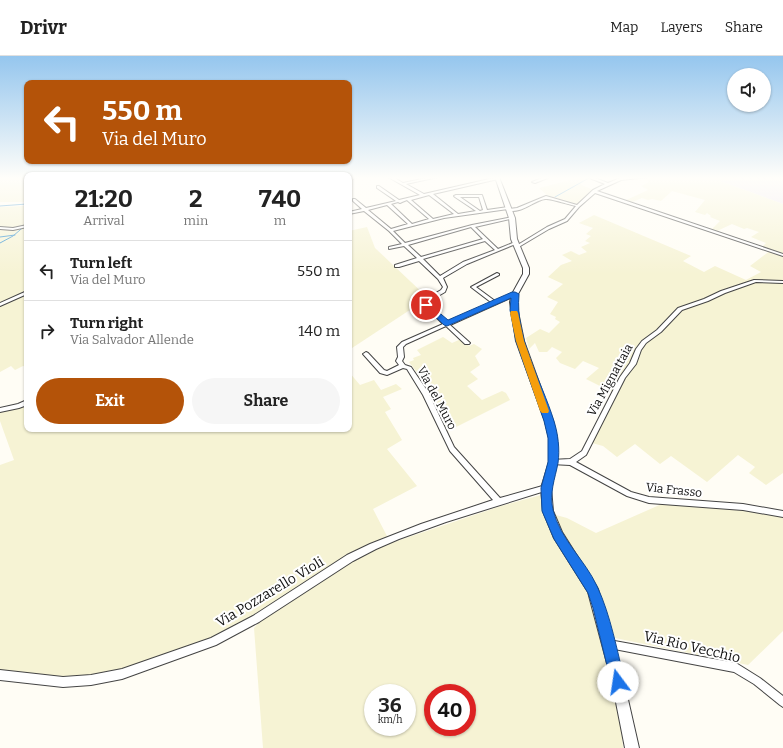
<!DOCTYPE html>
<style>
body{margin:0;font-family:Bitter,serif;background:#f6f6f6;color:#222;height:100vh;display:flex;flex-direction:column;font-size:15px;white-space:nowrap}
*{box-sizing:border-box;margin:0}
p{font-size:13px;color:#767676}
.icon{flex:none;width:22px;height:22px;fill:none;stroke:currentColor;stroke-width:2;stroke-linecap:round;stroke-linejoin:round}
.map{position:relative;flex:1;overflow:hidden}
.drawer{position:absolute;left:24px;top:116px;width:328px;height:260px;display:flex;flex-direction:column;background:#fff;border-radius:8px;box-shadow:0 1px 3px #0004}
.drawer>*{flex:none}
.banner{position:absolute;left:24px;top:24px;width:328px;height:84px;border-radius:8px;box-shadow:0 1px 3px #0004;background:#b45309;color:#fff;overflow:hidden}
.fabs{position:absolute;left:727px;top:12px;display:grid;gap:8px}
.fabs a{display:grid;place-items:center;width:44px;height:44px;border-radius:50%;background:#fff;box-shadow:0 1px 3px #0004;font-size:20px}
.speed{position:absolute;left:364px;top:628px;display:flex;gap:8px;font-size:20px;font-weight:700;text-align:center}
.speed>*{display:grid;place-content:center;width:52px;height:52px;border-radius:50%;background:#fff;box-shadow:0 1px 3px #0004;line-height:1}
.speed small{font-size:10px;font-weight:400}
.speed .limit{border:6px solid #d22;background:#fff;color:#111}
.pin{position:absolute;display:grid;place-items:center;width:34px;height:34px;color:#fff;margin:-17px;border:2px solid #fff;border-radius:50%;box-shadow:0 1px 4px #0007}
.me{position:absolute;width:44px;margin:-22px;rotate:346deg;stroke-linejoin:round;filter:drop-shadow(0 0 3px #0008)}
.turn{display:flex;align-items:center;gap:14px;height:84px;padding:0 12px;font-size:18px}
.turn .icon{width:52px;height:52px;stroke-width:2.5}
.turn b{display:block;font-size:28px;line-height:34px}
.eta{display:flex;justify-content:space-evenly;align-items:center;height:68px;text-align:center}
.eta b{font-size:24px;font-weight:700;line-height:28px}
.primary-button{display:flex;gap:8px;margin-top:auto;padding:8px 12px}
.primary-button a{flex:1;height:46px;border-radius:24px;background:#b45309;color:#fff;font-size:16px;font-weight:700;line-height:46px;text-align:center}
.primary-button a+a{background:#f6f6f6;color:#222}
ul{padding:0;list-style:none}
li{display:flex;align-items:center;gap:12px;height:60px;padding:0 12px;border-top:1px solid #e0e0e0}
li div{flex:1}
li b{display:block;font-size:15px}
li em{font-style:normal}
header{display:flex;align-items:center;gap:24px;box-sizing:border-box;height:56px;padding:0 20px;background:#fff;border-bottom:1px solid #e0e0e0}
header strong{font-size:19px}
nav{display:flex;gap:22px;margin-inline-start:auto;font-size:14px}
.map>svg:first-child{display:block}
.industrial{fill:#eee6ef}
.farmland{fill:#f6f3d4;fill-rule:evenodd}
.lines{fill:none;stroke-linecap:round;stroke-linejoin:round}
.stream{stroke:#3f96cf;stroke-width:1}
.minor-casing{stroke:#444;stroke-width:2}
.tertiary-casing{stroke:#444;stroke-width:2}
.minor{fill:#fff;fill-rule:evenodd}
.tertiary{fill:#fff;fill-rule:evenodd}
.route{fill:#1a73e8;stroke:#114b97}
.slow{fill:#f59e0b}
.labels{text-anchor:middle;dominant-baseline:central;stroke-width:4;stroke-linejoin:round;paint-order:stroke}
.street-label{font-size:12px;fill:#111;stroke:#fff}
.near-street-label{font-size:14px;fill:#111;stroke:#fff}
</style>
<header>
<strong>Drivr</strong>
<nav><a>Map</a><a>Layers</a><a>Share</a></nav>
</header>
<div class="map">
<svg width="783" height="692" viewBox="0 0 783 692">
<rect width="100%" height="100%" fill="#fffdf5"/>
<path class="industrial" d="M 742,121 L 783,121 L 783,148 L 720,125 Z"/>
<g class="farmland">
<rect x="0" y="121" width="27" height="25"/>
<path d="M 582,121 L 589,122 L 580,128 L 593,134 L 577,148 L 547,139 L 539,132 Z"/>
<path d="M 649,121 L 742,121 L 720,125 L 783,148 L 783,417 L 766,429 L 749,417 L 755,411 L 738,399 L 707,426 L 671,400 L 660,408 L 635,388 L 617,401 L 603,390 L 592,387 L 616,338 L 586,323 L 599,312 L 583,305 L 575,313 L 560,307 L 556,302 L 562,296 L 552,291 L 547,296 L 539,296 L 535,287 L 529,293 L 526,282 L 540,273 L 549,277 L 560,266 L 555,263 L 556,261 L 550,258 L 558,246 L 547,241 L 563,228 L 548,221 L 561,209 L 572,205 L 562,199 L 571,195 L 579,199 L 587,196 L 581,191 L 590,187 L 585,185 L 591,180 L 586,178 L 593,172 L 579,167 L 594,159 L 691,200 L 683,205 L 704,216 L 715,210 L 746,224 L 761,216 L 750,210 L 771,194 L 763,190 L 766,187 L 751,181 L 759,176 L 747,172 L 744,173 L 732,168 L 717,175 L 712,173 L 720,165 L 710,161 L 711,160 L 707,157 L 705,159 L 695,156 L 705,144 L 672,135 L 661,145 L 652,143 L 648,144 L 642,142 L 630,147 L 624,145 L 648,134 L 641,130 L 649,126 L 643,122 Z"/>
<path d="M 24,150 L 27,151 L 27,311 L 23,310 L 15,314 L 11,310 L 0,316 L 0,151 Z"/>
<path d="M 367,171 L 375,192 L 428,242 L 349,294 L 349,175 Z"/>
<path d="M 443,281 L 452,287 L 461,283 L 469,290 L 474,288 L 482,293 L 475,300 L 480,309 L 470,316 L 478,323 L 467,330 L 482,344 L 502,335 L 506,337 L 510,344 L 446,376 L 441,360 L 430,339 L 431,335 L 409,306 L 414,304 L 413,302 L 421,299 L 417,294 Z"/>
<path d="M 349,316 L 360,329 L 374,324 L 381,334 L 396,328 L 402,333 L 383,341 L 391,353 L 385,356 L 402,384 L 387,393 L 417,430 L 373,453 L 388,482 L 253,563 L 202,588 L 113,617 L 90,621 L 61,622 L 0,616 L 0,409 L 14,404 L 0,365 L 0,355 L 27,348 L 27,373 L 349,373 Z"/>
<path d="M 541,439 L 545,456 L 567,462 L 596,477 L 664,447 L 735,453 L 765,457 L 783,461 L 783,575 L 748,609 L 600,579 L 620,658 L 623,692 L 263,692 L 254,572 L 260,565 L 361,499 L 391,487 L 501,450 ZM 373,637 L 407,637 L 407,671 L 373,671 ZM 433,637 L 467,637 L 467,671 L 433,671 Z"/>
</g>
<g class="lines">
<g class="stream">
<path d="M 555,141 L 589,122"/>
<path d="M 0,150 L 27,148"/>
<path d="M 0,181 L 15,179"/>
<path d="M 0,187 L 13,180 L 27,168"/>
</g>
<defs>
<g id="minor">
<path d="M 352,121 L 357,121 L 349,125 L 349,123 Z"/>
<path d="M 388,121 L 393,121 L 403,127 L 431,121 L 438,121 L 406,128 L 424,138 L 498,121 L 498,123 L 433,138 L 458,158 L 476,155 L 455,141 L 454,140 L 456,139 L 482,139 L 487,154 L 508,151 L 510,152 L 509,153 L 517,152 L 546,140 L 577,149 L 593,134 L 605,128 L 587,121 L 592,121 L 608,127 L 620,122 L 648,121 L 621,124 L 597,135 L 783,198 L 783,200 L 595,137 L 579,151 L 567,165 L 549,173 L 517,192 L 516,192 L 516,190 L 547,171 L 565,163 L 576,150 C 570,149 550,142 545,143 C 533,145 520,159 507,154 L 508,153 L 444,162 L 393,175 L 405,187 L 472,169 L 512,161 L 514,162 L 475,171 L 498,193 L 515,186 L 518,187 L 467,208 L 443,222 L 447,231 L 445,236 L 428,246 L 428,249 L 447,266 L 492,247 L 471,231 L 497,217 L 499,218 L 499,219 L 476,231 L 495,245 L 513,237 L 517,237 L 517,239 L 450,269 L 469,286 L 470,287 L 469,288 L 465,288 L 446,270 L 406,288 L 403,291 L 404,301 L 402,305 L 405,309 L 411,311 L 428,336 L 454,391 L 500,442 L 546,429 L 548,430 L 549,432 L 548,434 L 446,466 L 399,483 L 376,493 L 353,505 L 259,566 L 216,589 L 122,623 L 91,629 L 63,631 L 0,624 L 0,614 L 63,621 L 91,619 L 122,613 L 211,582 L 253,560 L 347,499 L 370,488 L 421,468 L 493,444 L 450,395 L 423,339 L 407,313 L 403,312 L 387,319 L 380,317 L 363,298 L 366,296 L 368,297 L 384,314 L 387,315 L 399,309 L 396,305 L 398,301 L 397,291 L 402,286 L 443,268 L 424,249 L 424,244 L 441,234 L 443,231 L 438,223 L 419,205 L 399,211 L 395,211 L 395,209 L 417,202 L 404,190 L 389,193 L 389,191 L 402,188 L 389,175 L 364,155 L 349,158 L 349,156 L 362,153 L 353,145 L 353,143 L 355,143 L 366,152 L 396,145 L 377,132 L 377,130 L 379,130 L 399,144 L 420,139 ZM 429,139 L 454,158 L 433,163 L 411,144 ZM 460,141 L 479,141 L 483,154 L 480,155 ZM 407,144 L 408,145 L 429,163 L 412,168 L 391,148 L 398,146 L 400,147 L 402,146 ZM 387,149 L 408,168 L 391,173 L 368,154 ZM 471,171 L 483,183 L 421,201 L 408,189 ZM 485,185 L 495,194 L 463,206 L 440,220 L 423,203 Z"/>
<path d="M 544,121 L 550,121 L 535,127 L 532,126 Z"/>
<path d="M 27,169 L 27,171 L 13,174 L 0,173 L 0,171 L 13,172 Z"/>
<path d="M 754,224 L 783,225 L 783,227 L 756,226 L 725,237 L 708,245 L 682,254 L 661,276 L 646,287 L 641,294 L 636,308 L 625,322 L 586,399 L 576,406 L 631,436 L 649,441 L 743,448 L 783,455 L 783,461 L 743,454 L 649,447 L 627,440 L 570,409 L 551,408 L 550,406 L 551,404 L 570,403 L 582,395 L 620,321 L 630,307 L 636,293 L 642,285 L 657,274 L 678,252 L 704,243 L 721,235 Z"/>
<path d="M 27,235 L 27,238 L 0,250 L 0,247 Z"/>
<path d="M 27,344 L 27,349 L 19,352 L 0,356 L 0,352 L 18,348 Z"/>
<path d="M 609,584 L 736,607 L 760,622 L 783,640 L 783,651 L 780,649 L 754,628 L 734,616 L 609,592 L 606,591 L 605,588 L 606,585 Z"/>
</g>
<path id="tertiary" d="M 495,121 L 499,121 L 515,162 L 517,183 L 529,212 L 529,218 L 518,238 L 516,246 L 524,285 L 553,365 L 557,382 L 557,406 L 551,432 L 553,455 L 562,476 L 598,533 L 624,626 L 639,692 L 625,692 L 612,626 L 588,536 L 554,482 L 543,455 L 541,432 L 549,406 L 549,382 L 545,365 L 516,285 L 510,246 L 512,238 L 523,218 L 523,212 L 511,183 L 509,162 Z"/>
</defs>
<use href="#minor" class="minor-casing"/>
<use href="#tertiary" class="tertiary-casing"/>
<use href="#minor" class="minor"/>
<use href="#tertiary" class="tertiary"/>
</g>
<linearGradient id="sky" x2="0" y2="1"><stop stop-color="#95c6ee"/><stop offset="0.56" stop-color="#fffefa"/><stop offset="1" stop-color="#fffefa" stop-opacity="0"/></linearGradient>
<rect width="783" height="218" fill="url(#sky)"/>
<path class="route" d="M 512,236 L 515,236 L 519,238 C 515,283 541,323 554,365 C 558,378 560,393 558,407 C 555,423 549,437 553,454 C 560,483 585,504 597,530 C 611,560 617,595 625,626 L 623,631 L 618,633 L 613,631 L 611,626 L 593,552 L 588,537 L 554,483 L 542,455 L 541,432 L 548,406 L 548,382 L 544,365 L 516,285 L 510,254 L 511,242 L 447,270 L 444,269 L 423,249 L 426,247 L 429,248 L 448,264 Z"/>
<path class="slow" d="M 511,255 L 517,255 L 518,257 L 524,285 L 549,355 L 548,357 L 542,357 L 540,355 L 516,285 L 510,257 Z"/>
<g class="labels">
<g class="street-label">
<text transform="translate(610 324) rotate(-61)">Via Mignattaia</text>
<text transform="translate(437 342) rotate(62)">Via del Muro</text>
<text transform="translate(674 434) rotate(6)">Via Frasso</text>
</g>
<g class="near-street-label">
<text transform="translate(270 536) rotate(-31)">Via Pozzarello Violi</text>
<text transform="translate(692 591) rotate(13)">Via Rio Vecchio</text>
</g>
</g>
</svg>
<div class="fabs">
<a><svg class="icon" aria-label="sound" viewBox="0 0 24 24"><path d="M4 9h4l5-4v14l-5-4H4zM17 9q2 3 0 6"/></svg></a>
</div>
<div class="speed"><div>36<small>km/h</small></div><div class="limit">40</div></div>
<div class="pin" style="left:426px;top:249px;background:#d93025"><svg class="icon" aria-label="arrive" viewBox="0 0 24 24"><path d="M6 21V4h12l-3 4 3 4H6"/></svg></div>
<svg class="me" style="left:618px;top:626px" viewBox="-20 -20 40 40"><circle r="19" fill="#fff"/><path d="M0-13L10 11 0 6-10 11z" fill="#1a73e8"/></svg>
<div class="banner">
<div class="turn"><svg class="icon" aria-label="left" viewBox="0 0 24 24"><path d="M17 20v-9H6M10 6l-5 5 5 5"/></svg><div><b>550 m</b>Via del Muro</div></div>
</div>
<section class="drawer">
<div class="eta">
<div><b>21:20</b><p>Arrival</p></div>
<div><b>2</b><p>min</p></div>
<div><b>740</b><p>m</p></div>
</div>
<ul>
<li><svg class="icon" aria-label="left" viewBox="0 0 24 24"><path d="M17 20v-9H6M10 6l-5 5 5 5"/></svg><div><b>Turn left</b><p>Via del Muro</p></div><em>550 m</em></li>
<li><svg class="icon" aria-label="right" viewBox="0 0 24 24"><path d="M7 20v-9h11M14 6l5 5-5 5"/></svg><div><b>Turn right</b><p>Via Salvador Allende</p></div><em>140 m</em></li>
</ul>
<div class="primary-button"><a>Exit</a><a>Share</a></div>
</section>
</div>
